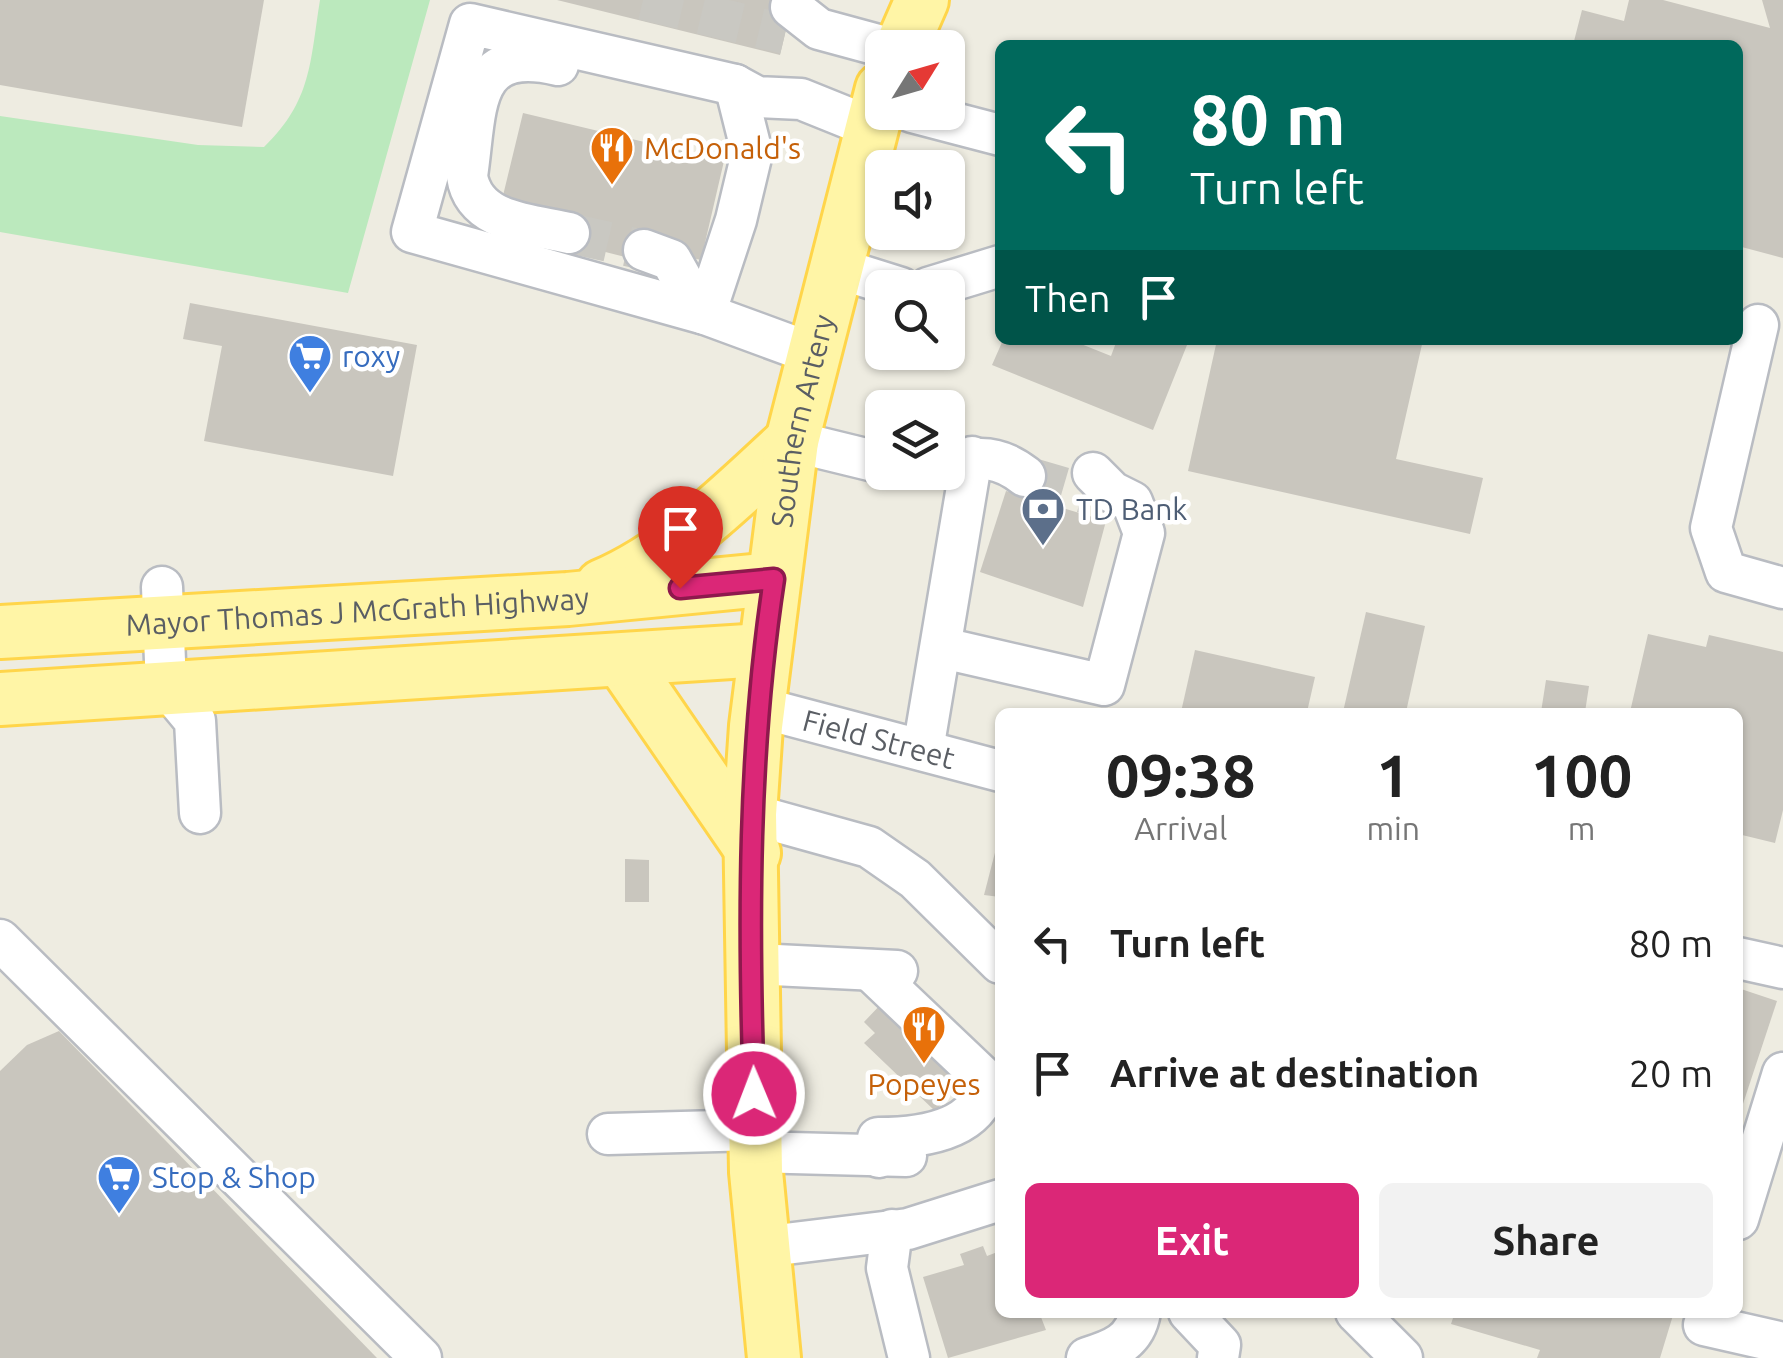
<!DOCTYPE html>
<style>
body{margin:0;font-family:Ubuntu,sans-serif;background:#f2f2f2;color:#222;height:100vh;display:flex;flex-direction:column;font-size:38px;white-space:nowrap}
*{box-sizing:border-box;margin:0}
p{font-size:32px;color:#767676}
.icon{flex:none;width:55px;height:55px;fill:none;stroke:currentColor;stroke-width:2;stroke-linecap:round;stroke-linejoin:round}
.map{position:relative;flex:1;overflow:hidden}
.sheet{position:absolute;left:995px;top:708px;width:748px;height:610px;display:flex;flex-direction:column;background:#fff;border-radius:15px;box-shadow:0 2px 8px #0004}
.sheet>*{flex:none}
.guide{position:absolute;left:995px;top:40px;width:748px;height:305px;border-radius:15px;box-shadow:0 2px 8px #0004;background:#00695c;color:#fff;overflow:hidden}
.needle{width:65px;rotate:53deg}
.tools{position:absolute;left:865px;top:30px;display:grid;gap:20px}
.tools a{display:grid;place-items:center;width:100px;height:100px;border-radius:15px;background:#fff;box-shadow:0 2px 8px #0004;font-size:50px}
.pin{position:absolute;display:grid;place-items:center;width:85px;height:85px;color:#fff;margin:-102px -42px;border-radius:50% 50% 50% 0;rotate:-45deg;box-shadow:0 0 10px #0007}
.pin .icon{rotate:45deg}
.me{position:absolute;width:110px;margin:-55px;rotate:359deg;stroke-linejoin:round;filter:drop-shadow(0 0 8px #0008)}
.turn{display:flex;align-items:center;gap:35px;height:210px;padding:0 30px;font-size:45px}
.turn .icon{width:130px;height:130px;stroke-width:2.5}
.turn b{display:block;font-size:70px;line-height:85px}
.then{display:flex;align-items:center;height:95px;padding:0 30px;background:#0003;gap:20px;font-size:38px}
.eta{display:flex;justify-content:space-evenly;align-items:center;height:170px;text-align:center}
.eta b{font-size:60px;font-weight:700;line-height:70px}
.button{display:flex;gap:20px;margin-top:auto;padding:20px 30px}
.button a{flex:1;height:115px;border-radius:15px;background:#db2777;color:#fff;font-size:40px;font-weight:700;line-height:115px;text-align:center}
.button a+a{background:#f2f2f2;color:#222}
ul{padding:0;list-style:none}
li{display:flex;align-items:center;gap:30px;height:130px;padding:0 30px}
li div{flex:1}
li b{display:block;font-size:38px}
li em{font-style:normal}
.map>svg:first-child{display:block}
.green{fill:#bbe9bd}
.building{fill:#c9c6be}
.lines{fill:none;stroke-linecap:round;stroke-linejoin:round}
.minor-tunnel{stroke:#c9c8c2;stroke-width:40;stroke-dasharray:40 20;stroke-linecap:butt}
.minor-casing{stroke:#b9bcc2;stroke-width:45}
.major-casing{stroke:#ffd54a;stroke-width:58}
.minor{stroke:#fff;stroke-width:40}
.major{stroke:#fff5a6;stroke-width:52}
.route-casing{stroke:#8e194d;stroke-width:25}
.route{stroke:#db2777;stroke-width:18}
.labels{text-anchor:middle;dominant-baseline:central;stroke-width:9;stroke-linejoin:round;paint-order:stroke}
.food-label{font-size:30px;fill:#c56008;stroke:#fff;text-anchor:start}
.shop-label{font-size:30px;fill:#366cbe;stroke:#fff;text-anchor:start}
.street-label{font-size:30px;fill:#5a5e64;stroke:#fff}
.service-label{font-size:30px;fill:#4e5e75;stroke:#fff;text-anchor:start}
</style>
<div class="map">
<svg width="1783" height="1358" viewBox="0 0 1783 1358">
<rect width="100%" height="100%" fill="#eeece1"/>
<path class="green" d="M 320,0 L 430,0 L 348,293 L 0,232 L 0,116 L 198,145 L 264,147 C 312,101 310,62 320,0 Z"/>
<g class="building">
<path d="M 0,0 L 264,0 L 242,127 L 0,85 Z"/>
<path d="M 557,0 L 793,0 L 780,55 Z"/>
<path d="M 1629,0 L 1663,0 L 1770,28 L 1762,0 L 1783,0 L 1783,258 L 1738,246 L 1738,45 L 1573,45 L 1582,10 L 1624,21 Z"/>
<path d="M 523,113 L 724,161 L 701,260 L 645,247 L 641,261 L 566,242 L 499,212 Z"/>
<path d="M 190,303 L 417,345 L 393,476 L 204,441 L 222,346 L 183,339 Z"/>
<path d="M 1003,340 L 1071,340 L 1111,356 L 1117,340 L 1189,340 L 1153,430 L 992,365 Z"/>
<path d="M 1217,340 L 1423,340 L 1396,459 L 1483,478 L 1470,534 L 1188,471 Z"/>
<path d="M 1006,491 L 1106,521 L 1083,607 L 980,572 Z"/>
<path d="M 1366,612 L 1425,626 L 1406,712 L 1343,712 Z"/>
<path d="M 1648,634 L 1706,647 L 1709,635 L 1783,652 L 1783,810 L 1775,843 L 1738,834 L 1738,712 L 1630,712 Z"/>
<path d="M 1195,650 L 1315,677 L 1307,712 L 1181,712 Z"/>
<path d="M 1546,680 L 1589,686 L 1585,712 L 1541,712 Z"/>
<path d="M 999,837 L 1000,837 L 1000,897 L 984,895 Z"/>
<path d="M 625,859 L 649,860 L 649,902 L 625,902 Z"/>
<path d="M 1738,988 L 1777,1001 L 1738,1119 Z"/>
<path d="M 884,1001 L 971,1074 L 935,1111 L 864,1043 L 875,1033 L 864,1022 Z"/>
<path d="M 59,1031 L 377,1358 L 0,1358 L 0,1071 L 27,1045 Z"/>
<path d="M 983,1246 L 987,1256 L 1000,1251 L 1000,1312 L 1039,1312 L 1046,1330 L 948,1358 L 923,1277 L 964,1265 L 960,1254 Z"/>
<path d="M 1455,1312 L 1674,1312 L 1660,1358 L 1537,1358 L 1540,1350 L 1451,1324 Z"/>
</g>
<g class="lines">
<g class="minor-tunnel">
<path d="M 643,0 L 785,34"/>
<path d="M 569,233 L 644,250"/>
<path d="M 1025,476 L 1087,494"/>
</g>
<defs>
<g id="minor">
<path d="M 791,7 L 819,29 L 889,48"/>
<path d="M 558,65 C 468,44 477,110 467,176 C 474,223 530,224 569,233"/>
<path d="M 912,112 L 1000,135"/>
<path d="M 644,250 L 671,260 L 700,312"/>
<path d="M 837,268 L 901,288"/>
<path d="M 928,288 L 1000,266"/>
<path d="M 705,314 L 736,220 L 752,153 L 735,85"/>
<path d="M 1758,325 L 1711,528 L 1726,572 L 1783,588"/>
<path d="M 814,354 L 705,314 L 412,232 L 470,24 L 735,85 L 757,97 L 801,99 L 873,128"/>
<path d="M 792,441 L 882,463"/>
<path d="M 951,466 C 978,454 1001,457 1025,476"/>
<path d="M 162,587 L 166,686 L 195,721 L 200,813"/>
<path d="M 943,648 L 1104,685 L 1144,533 L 1132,502 L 1112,492 L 1093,473"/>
<path id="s1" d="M 758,707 L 1000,771"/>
<path d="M 923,750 L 972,457"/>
<path d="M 750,814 L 869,847 L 915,879 L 1000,963"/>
<path d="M 0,940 L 421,1358"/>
<path d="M 1738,958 L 1783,968"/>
<path d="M 754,964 L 897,971"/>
<path d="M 870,970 L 988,1082 C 979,1132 919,1138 878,1138 L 879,1157"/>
<path d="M 608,1134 L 755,1130"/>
<path d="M 755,1152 L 906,1156"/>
<path d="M 1738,1219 L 1783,1073"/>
<path d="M 892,1230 L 887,1268 L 909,1358"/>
<path d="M 762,1247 L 908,1229 L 1000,1200"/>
<path d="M 1189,1312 L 1220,1345 L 1218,1358"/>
<path d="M 1356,1312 L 1402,1358"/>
<path d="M 1704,1325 L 1783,1343"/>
<path d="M 1087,1358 C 1113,1350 1135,1342 1140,1312"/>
</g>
<g id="major">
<path d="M 901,48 L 922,0"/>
<path d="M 602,586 C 675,555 734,494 792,441"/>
<path id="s2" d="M 0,632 L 568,599 L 774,579"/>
<path d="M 623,662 L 754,853"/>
<path d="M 0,699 L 763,650"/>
<path id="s3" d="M 774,1358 L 756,1172 L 750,814 L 756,726 L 792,441 L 882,89"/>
</g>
</defs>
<use href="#minor" class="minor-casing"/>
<use href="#major" class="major-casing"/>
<use href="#minor" class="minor"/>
<use href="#major" class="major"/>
</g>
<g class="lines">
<defs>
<path id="route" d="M 680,588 L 774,579 C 748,749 748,923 754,1094"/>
</defs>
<use href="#route" class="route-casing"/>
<use href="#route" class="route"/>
</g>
<defs>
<symbol id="restaurant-pin" viewBox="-11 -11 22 30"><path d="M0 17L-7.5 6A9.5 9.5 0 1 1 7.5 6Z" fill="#e8710a" stroke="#fff"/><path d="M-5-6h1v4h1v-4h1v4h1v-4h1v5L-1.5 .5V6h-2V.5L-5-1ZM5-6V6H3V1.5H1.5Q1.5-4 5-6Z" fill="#fff"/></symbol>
<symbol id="supermarket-pin" viewBox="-11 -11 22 30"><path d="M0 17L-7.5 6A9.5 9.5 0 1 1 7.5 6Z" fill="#3f7fe0" stroke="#fff"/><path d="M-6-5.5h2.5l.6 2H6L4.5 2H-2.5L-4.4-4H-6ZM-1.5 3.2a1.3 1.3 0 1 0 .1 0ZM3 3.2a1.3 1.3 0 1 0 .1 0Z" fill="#fff"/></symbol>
<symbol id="bank-pin" viewBox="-11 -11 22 30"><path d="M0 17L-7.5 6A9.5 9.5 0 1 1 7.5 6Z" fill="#5c6f8a" stroke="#fff"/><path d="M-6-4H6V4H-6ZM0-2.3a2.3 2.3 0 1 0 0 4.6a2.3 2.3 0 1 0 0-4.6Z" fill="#fff"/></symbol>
</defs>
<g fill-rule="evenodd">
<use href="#restaurant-pin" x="587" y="123" width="50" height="68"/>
<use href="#supermarket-pin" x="285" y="331" width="50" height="68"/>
<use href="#bank-pin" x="1018" y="484" width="50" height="68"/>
<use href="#restaurant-pin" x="899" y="1002" width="50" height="68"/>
<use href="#supermarket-pin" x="94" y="1152" width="50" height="68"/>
</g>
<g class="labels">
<g class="food-label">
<text x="644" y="148">McDonald's</text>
<text x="924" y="1084" text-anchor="middle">Popeyes</text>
</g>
<g class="shop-label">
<text x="342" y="356">roxy</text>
<text x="152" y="1177">Stop &amp; Shop</text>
</g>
<g class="street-label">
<text stroke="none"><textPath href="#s3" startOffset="942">Southern Artery</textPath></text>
<text stroke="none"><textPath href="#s2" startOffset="358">Mayor Thomas J McGrath Highway</textPath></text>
<text stroke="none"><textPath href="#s1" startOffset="125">Field Street</textPath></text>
</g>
<g class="service-label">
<text x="1076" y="509">TD Bank</text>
</g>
</g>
</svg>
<div class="tools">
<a><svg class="needle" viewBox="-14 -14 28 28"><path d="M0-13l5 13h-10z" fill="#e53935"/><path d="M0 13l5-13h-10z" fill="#767676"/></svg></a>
<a><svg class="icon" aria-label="sound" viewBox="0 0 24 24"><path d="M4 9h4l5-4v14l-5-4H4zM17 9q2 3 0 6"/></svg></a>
<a><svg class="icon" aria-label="search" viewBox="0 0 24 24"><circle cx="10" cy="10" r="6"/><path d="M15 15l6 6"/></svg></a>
<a><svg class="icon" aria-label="layers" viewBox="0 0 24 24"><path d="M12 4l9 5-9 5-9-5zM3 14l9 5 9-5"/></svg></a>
</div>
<div class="pin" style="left:680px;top:588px;background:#d93025"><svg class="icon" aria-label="arrive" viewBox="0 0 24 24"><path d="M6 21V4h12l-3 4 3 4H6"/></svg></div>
<svg class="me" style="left:754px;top:1094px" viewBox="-20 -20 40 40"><circle r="17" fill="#db2777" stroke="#fff" stroke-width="3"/><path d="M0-11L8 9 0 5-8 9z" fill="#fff"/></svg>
<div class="guide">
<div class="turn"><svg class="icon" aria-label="left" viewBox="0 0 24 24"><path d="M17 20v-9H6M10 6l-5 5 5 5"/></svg><div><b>80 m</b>Turn left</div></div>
<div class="then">Then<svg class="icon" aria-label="arrive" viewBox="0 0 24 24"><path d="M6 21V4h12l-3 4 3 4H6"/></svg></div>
</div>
<section class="sheet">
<div class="eta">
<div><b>09:38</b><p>Arrival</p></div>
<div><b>1</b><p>min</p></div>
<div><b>100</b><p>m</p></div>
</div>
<ul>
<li><svg class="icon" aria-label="left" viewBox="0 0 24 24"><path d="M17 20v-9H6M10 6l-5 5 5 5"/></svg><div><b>Turn left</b></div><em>80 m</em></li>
<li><svg class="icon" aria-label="arrive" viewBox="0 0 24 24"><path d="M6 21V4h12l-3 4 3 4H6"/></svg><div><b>Arrive at destination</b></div><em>20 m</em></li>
</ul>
<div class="button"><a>Exit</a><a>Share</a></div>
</section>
</div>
